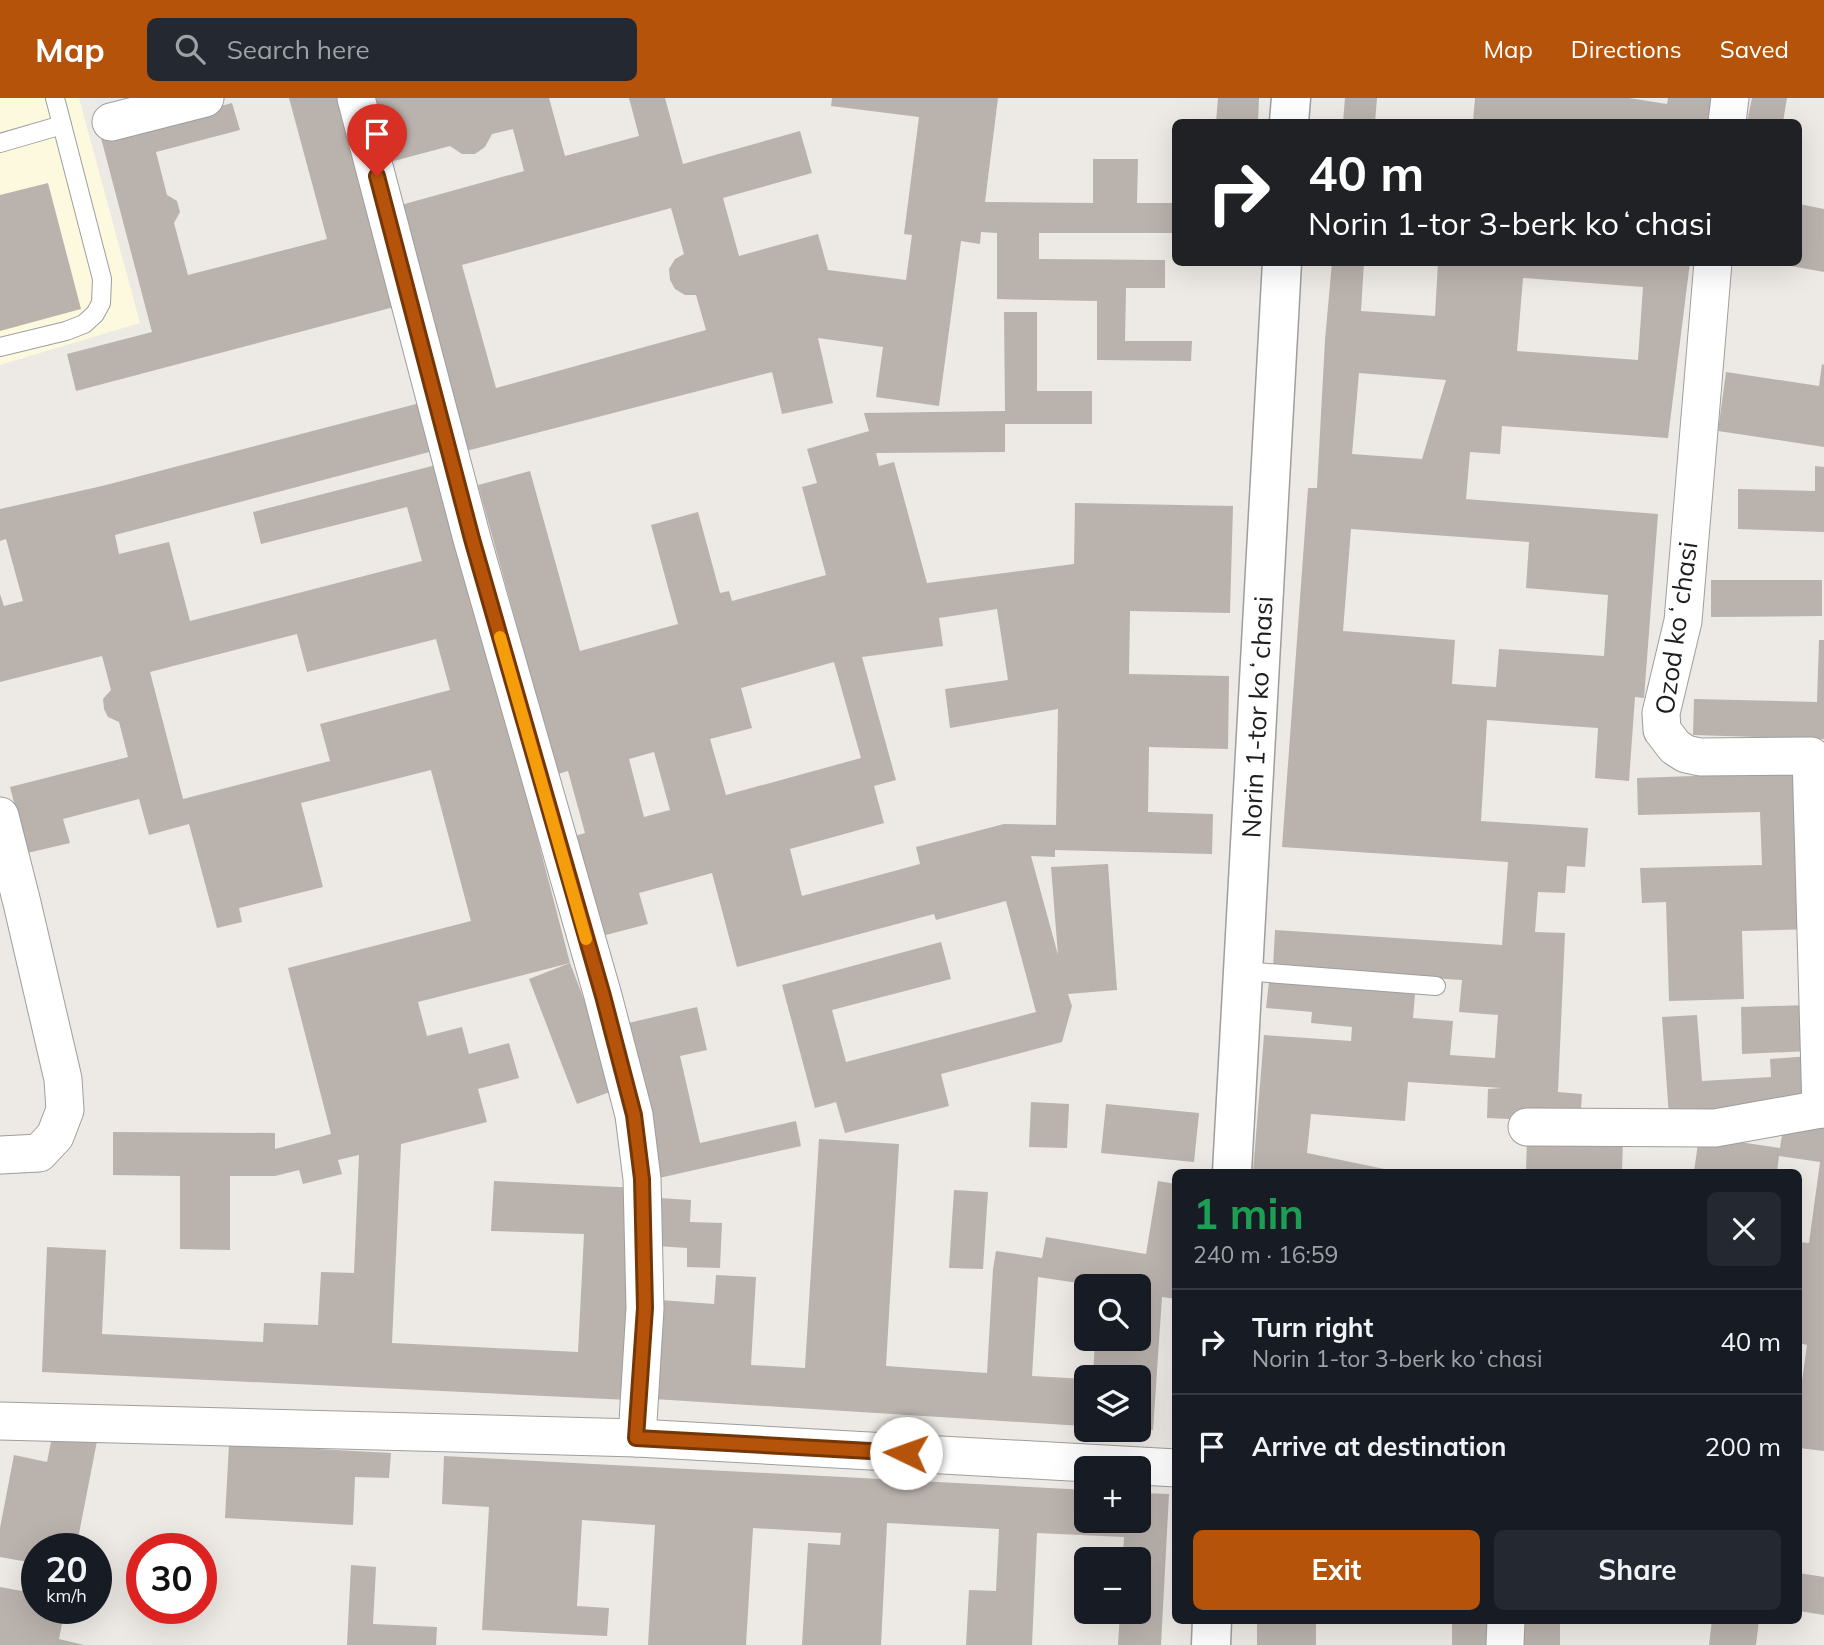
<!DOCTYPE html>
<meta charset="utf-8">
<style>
body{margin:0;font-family:Mulish,sans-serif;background:#242831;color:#f1f3f6;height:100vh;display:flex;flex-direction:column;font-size:26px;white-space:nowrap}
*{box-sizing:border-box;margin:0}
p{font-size:23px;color:#9ea1a6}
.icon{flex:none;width:38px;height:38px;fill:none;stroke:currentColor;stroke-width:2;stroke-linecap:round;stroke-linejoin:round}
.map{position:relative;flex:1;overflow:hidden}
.sheet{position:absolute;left:1172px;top:1071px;width:630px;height:455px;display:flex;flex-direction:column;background:#171b24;border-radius:10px;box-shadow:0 7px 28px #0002}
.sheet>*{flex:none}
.hud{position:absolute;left:1172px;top:21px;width:630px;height:147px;border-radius:10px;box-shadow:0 7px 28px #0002;background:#202124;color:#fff;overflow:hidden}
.fabs{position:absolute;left:1074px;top:1176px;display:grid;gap:14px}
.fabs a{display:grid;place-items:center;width:77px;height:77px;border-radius:10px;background:#171b24;box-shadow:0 7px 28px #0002;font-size:35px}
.speed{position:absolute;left:21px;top:1435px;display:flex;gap:14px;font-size:35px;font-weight:700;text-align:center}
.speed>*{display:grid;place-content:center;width:91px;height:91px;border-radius:50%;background:#171b24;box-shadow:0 7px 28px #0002;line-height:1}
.speed small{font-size:18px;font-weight:400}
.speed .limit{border:10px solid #d22;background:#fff;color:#111}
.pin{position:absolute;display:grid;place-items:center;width:60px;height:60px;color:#fff;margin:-72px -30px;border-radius:50% 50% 50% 0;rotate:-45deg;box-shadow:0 0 7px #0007}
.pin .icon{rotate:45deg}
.me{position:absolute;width:77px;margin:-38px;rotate:273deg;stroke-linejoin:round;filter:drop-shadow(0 0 5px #0008)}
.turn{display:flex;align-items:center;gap:24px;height:147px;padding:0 21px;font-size:32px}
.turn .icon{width:91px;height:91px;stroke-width:2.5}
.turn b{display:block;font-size:49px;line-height:60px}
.round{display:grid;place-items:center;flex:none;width:74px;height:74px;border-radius:10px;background:#242831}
.summary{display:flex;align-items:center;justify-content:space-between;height:119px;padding:0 21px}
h1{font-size:42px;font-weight:700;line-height:52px;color:#1e9e55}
.cta{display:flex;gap:14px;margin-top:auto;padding:14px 21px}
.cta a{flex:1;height:80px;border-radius:10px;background:#b45309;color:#fff;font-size:28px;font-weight:700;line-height:80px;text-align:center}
.cta a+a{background:#242831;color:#f1f3f6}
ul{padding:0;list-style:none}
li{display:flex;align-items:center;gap:21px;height:105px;padding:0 21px;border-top:2px solid #363941}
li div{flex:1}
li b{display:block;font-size:26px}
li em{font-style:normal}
header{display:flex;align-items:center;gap:42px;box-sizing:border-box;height:98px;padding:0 35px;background:#b45309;color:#fff}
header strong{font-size:33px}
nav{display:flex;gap:38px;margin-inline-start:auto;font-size:24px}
.search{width:490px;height:63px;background:#242831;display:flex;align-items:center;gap:18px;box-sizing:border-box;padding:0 24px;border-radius:10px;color:#9ea1a6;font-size:26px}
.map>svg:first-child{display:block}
.education{fill:#fcf9de}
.building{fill:#bab2ad;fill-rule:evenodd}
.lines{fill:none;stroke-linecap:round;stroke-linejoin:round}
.service-casing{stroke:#9e9e9e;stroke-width:20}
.minor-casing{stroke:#9e9e9e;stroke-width:39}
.tertiary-casing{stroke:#9e9e9e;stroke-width:41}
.service{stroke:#fff;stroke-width:18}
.minor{stroke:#fff;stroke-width:37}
.tertiary{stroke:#fff;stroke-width:38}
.route-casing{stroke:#753606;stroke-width:18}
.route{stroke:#b45309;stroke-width:12}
.slow{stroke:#f59e0b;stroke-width:12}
.labels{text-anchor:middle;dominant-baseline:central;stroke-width:6;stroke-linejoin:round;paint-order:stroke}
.street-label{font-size:26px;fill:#1d1d1d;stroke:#fff}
</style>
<header>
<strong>Map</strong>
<div class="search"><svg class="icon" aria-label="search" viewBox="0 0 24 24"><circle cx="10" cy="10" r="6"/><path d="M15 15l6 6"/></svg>Search here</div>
<nav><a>Map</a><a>Directions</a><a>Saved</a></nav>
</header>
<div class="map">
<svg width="1824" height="1547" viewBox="0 0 1824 1547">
<rect width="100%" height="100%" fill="#ede9e4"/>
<path class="education" d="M 0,0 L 79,0 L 140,225 L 0,267 Z"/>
<g class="building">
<path d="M 289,0 L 338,0 L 394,209 L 76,293 L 67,256 L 152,234 L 101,40 L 232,5 L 240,32 L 156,54 L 167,97 L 177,103 L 180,114 L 174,125 L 188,177 L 327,141 Z"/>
<path d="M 372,0 L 549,0 L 565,58 L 639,38 L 629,0 L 665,0 L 683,66 L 800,33 L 812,75 L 723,100 L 739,158 L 818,136 L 828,172 L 906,182 L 912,137 L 904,136 L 919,19 L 831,8 L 832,0 L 998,0 L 985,104 L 1093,105 L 1093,61 L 1138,61 L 1137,105 L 1176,105 L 1176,135 L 1039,135 L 1039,161 L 1165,162 L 1165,190 L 1126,190 L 1125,243 L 1192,243 L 1191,263 L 1097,262 L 1097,203 L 997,201 L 997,135 L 981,134 L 980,146 L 961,143 L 939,308 L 876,299 L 883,249 L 818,240 L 833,305 L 782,316 L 772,274 L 466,353 L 401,107 L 524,73 L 513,31 L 492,36 L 485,49 L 475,56 L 462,56 L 450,48 L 390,64 ZM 671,110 L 684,156 L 675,161 L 669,171 L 670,182 L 675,191 L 685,197 L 696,197 L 706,232 L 496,290 L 462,167 Z"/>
<path d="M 1218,0 L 1259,0 L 1258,24 L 1216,24 Z"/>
<path d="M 1345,0 L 1377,0 L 1375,24 L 1343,24 Z"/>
<path d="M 1475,0 L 1629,0 L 1667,6 L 1668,0 L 1711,0 L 1708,24 L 1473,24 Z"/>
<path d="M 1752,0 L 1787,0 L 1783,24 L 1747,24 Z"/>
<path d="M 48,85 L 81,211 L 0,233 L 0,97 Z"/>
<path d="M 1799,106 L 1824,111 L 1824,174 L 1780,166 L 1780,164 L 1799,164 Z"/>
<path d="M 1332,164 L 1364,164 L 1361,213 L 1435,218 L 1438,164 L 1690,164 L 1668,340 L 1502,328 L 1500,356 L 1470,354 L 1466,401 L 1658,416 L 1644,600 L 1635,599 L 1629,683 L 1595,680 L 1598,630 L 1487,622 L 1481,723 L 1588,730 L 1585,769 L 1567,768 L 1565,795 L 1538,794 L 1535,834 L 1565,835 L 1558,994 L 1582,996 L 1580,1024 L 1487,1020 L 1488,991 L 1502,990 L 1408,984 L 1405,1023 L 1311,1016 L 1307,1055 L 1399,1074 L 1253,1074 L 1264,937 L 1351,943 L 1352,929 L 1311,925 L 1312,914 L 1266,910 L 1269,884 L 1415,896 L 1413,920 L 1453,923 L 1450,957 L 1495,960 L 1498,917 L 1459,914 L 1462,882 L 1273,870 L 1275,832 L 1502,847 L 1508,764 L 1282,749 L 1308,390 L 1317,390 L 1325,242 ZM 1523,180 L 1643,189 L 1638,262 L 1517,253 ZM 1359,275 L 1446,282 L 1422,361 L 1352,356 ZM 1351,431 L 1529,444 L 1526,490 L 1608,497 L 1604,558 L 1499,551 L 1496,589 L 1452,586 L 1455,542 L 1343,533 Z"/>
<path d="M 1004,214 L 1037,214 L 1037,293 L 1092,293 L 1092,326 L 1005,326 L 1005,354 L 876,355 L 879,368 L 894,364 L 927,485 L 1074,466 L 1075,405 L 1233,408 L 1230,515 L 1130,513 L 1129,576 L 1229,578 L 1228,651 L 1149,649 L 1148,714 L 1213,716 L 1212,756 L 1055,752 L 1055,759 L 1031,758 L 1058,857 L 1051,769 L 1108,766 L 1117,892 L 1068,896 L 1072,908 L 1062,944 L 941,976 L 949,1008 L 845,1035 L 836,1004 L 815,1010 L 782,887 L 941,844 L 951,881 L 832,912 L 846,964 L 1036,914 L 1006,803 L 936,822 L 934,816 L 737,869 L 712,775 L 639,795 L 648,826 L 602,838 L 575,738 L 585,735 L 568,673 L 558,676 L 478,387 L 530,373 L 580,553 L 678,526 L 651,427 L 698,414 L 720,495 L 729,493 L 732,503 L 826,477 L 802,389 L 817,385 L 807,351 L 869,333 L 864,315 L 1005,313 ZM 997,511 L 1008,582 L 945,591 L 950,630 L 1058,611 L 1056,727 L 1004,726 L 916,749 L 920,766 L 802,798 L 790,751 L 884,725 L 874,688 L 896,682 L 862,559 L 943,548 L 939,520 ZM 834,564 L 861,660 L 726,697 L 710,641 L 752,630 L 741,590 ZM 654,654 L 670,712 L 644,719 L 629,661 Z"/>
<path d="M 1822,266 L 1824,267 L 1824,349 L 1718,333 L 1726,274 L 1819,288 Z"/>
<path d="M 420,305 L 433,353 L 115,437 L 119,456 L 169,444 L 190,523 L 422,463 L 407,409 L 261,446 L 253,414 L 440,366 L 570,865 L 418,904 L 427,938 L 462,929 L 469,956 L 509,945 L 519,980 L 478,991 L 487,1024 L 401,1046 L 392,1245 L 578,1254 L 584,1136 L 491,1133 L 494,1083 L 639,1090 L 629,1302 L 42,1274 L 47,1149 L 106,1152 L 102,1236 L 263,1244 L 264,1225 L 318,1227 L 321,1174 L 354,1175 L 359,1057 L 338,1062 L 342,1076 L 303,1086 L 299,1072 L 275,1078 L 230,1078 L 230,1152 L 180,1151 L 180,1078 L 113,1077 L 113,1034 L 275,1035 L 275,1051 L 331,1036 L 288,870 L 471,823 L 431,672 L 301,705 L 323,789 L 239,810 L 242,824 L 217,830 L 189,726 L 149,737 L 139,701 L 63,721 L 70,745 L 27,755 L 10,689 L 128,659 L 119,624 L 108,619 L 104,611 L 103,601 L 111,592 L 102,558 L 0,584 L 0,496 L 4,508 L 23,503 L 6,441 L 0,443 L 0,411 L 102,388 ZM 297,536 L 307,574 L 436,541 L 450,592 L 320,626 L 330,663 L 183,701 L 150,574 Z"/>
<path d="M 1815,368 L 1824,369 L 1824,434 L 1738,431 L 1738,391 L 1815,393 Z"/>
<path d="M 1711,482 L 1822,482 L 1822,518 L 1711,519 Z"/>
<path d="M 1819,542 L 1824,542 L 1824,641 L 1693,637 L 1694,601 L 1817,604 Z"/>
<path d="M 1810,674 L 1815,831 L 1742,833 L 1744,901 L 1669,903 L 1666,804 L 1642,805 L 1640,770 L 1762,767 L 1760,714 L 1638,717 L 1637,680 Z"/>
<path d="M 570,865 L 618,991 L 577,1006 L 529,881 Z"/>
<path d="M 1808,907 L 1810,953 L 1742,956 L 1741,909 Z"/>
<path d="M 697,909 L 707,952 L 680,958 L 700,1045 L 796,1023 L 801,1048 L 659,1080 L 624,926 Z"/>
<path d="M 1697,917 L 1702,983 L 1771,979 L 1770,961 L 1809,958 L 1813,1010 L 1669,1019 L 1662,919 Z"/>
<path d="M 1031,1004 L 1069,1006 L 1067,1050 L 1029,1049 Z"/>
<path d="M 1106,1006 L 1199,1015 L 1194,1064 L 1101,1055 Z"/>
<path d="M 1824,1022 L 1824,1353 L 1799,1350 L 1799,1304 L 1807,1247 L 1799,1245 L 1799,1144 L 1809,1145 L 1820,1064 L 1779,1058 L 1777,1074 L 1694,1074 L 1699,1038 L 1780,1050 L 1783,1030 Z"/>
<path d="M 1527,1038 L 1623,1041 L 1622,1074 L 1573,1073 L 1572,1074 L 1526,1074 Z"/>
<path d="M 819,1041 L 899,1046 L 886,1268 L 987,1275 L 993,1171 L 996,1153 L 1042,1160 L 1046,1139 L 1146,1156 L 1158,1083 L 1176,1086 L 1176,1201 L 1162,1199 L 1153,1332 L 1139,1332 L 1139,1279 L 1093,1279 L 1095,1241 L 1139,1241 L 1139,1188 L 1098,1188 L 1038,1179 L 1032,1278 L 1085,1281 L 1082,1328 L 654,1301 L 660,1202 L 714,1206 L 716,1177 L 756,1179 L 751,1267 L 805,1270 Z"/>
<path d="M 954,1092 L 988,1094 L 983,1171 L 949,1170 Z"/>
<path d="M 659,1100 L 691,1102 L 690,1124 L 722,1125 L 720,1170 L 687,1169 L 687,1150 L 657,1148 Z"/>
<path d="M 53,1334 L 97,1343 L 76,1451 L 37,1451 L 37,1510 L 65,1510 L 59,1541 L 84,1547 L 0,1547 L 0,1489 L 22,1493 L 28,1464 L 0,1459 L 0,1430 L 14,1357 L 47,1364 Z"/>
<path d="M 229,1346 L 391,1355 L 389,1380 L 355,1379 L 353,1427 L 225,1420 Z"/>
<path d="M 444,1358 L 1087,1392 L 1087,1423 L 1139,1423 L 1139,1395 L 1169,1396 L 1161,1547 L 1118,1547 L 1120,1514 L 1139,1514 L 1139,1461 L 1123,1461 L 1124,1439 L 1037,1435 L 1032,1547 L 966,1547 L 969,1492 L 996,1493 L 999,1431 L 887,1425 L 881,1547 L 802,1547 L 808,1445 L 840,1447 L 841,1435 L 753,1430 L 746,1547 L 648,1547 L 655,1427 L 582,1422 L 577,1508 L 609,1510 L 607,1538 L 482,1532 L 489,1409 L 442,1406 Z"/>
<path d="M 351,1467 L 376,1469 L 373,1526 L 437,1529 L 436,1547 L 347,1547 Z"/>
<path d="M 1799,1475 L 1824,1479 L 1824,1517 L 1799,1513 Z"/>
<rect x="1257" y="1522" width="59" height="25"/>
<rect x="1452" y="1522" width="39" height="25"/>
<rect x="1515" y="1522" width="45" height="25"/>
<path d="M 1712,1522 L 1759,1522 L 1756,1547 L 1709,1547 Z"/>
</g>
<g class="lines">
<defs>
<g id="service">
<path d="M 0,45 L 62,27"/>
<path d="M 0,249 L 66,233 L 84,226 L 95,216 L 101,205 L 102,181 L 55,0"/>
<path d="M 1243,873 L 1436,888"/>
</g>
<g id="minor">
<path d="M 356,0 L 472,441 L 603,898 L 634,1017 L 642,1081 L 645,1210 L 637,1340"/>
<path d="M 111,24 L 205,0"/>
<path d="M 1727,24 L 1730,0"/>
<path d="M 1713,164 L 1683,523 L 1661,615 L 1662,632 L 1675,649 L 1686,656 L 1700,659 L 1811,658 L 1821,1011 L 1824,1011"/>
<path d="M 0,718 L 22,805 L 63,981 L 65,1012 L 55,1038 L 39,1055 L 0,1057"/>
<path d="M 1527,1029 L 1715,1030 L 1821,1011"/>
<path d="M 0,1323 L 637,1340 L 1176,1370"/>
<path d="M 1505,1547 L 1506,1522"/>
</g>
<g id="tertiary">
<path d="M 1289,24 L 1291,0"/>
<path d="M 1232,1074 L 1282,164"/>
<path d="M 1211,1547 L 1212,1522"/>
</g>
</defs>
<use href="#service" class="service-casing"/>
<use href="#minor" class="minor-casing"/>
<use href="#tertiary" class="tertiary-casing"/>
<use href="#service" class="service"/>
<use href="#minor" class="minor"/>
<use href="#tertiary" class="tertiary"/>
</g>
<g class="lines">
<defs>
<path id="route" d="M 377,78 L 472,441 L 603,898 L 634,1017 L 642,1081 L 645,1210 L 636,1340 L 906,1355"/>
</defs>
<use href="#route" class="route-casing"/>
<use href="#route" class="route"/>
<path class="slow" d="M 500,539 L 586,841"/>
</g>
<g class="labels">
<g class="street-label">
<text transform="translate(1676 530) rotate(-82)">Ozod koʻchasi</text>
<text transform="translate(1257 619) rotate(-87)">Norin 1-tor koʻchasi</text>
</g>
</g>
</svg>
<div class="fabs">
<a><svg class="icon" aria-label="search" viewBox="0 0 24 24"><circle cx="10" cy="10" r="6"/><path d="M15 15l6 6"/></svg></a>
<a><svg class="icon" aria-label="layers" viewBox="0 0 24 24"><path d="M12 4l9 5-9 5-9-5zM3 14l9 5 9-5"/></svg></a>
<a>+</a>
<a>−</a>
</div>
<div class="speed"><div>20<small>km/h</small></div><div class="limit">30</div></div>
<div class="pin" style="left:377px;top:78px;background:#d93025"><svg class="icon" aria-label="arrive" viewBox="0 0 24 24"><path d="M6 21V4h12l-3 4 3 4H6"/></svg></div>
<svg class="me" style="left:906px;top:1355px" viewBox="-20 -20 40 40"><circle r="19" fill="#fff"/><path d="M0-13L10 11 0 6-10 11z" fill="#b45309"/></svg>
<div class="hud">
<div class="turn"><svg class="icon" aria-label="right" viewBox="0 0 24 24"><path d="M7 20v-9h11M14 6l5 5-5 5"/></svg><div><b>40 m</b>Norin 1-tor 3-berk koʻchasi</div></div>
</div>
<section class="sheet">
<div class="summary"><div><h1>1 min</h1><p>240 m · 16:59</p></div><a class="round"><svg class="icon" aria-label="close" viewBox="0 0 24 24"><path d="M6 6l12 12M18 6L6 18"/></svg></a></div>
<ul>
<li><svg class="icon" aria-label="right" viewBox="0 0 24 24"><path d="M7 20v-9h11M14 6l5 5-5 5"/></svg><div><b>Turn right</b><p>Norin 1-tor 3-berk koʻchasi</p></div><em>40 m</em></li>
<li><svg class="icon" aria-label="arrive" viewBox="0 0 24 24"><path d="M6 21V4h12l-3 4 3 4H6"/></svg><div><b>Arrive at destination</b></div><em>200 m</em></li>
</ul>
<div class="cta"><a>Exit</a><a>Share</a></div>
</section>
</div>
